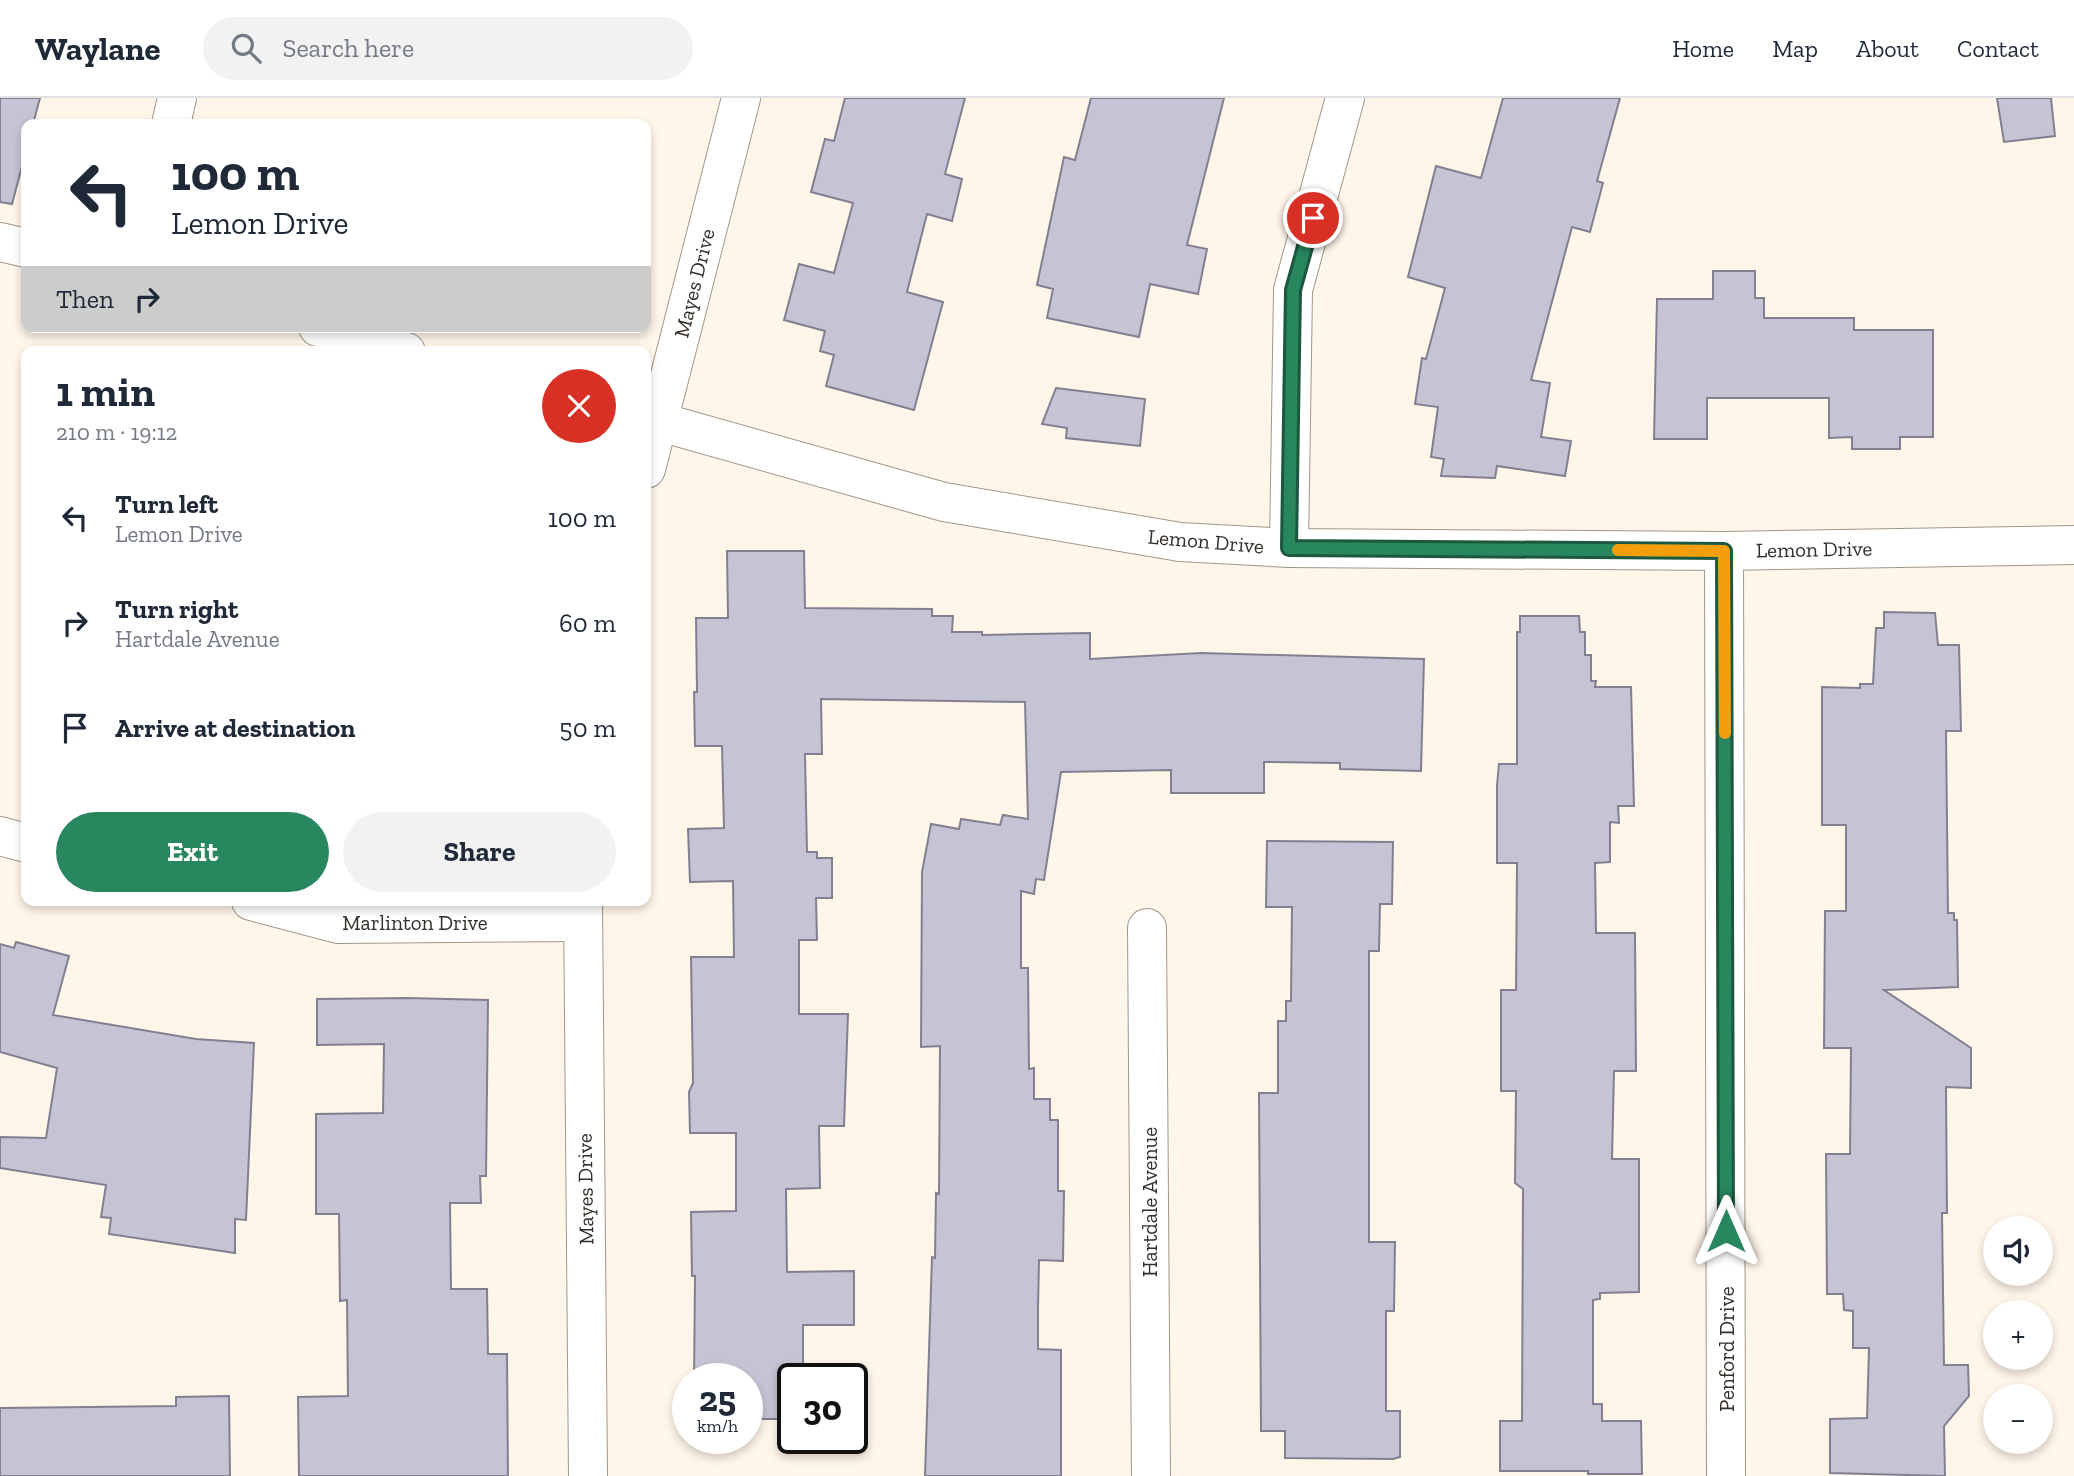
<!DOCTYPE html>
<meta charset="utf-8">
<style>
body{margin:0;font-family:"Zilla Slab",serif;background:#f2f2f3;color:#1f2937;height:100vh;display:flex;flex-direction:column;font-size:26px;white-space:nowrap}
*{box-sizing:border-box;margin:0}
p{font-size:23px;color:#747a83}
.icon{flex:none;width:38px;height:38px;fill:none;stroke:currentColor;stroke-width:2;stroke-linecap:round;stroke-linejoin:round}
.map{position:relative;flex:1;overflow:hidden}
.panel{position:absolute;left:21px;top:248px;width:630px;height:560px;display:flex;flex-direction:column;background:#fff;border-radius:14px;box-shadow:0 4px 10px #0003}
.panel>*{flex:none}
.top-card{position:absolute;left:21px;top:21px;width:630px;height:214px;border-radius:14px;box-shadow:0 4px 10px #0003;background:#fff;color:#1f2937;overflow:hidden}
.tools{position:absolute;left:1983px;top:1118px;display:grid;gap:14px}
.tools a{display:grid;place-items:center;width:70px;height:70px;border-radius:50%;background:#fff;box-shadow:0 4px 10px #0003;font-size:35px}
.speed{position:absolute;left:672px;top:1265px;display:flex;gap:14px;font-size:35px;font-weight:700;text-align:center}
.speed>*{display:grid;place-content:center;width:91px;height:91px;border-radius:50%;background:#fff;box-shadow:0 4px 10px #0003;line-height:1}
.speed small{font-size:18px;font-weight:400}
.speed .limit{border:4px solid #111;border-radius:10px;background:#fff;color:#111}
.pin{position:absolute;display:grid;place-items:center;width:60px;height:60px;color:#fff;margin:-30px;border:4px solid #fff;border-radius:50%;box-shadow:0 2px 7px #0007}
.me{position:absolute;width:77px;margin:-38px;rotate:0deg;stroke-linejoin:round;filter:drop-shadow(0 0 5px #0008)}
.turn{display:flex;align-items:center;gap:24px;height:147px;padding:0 35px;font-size:32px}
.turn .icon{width:91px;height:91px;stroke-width:2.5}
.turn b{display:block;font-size:49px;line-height:60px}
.then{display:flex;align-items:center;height:66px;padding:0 35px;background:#0003;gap:14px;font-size:26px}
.round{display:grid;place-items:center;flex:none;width:74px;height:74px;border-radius:37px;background:#f2f2f3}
.summary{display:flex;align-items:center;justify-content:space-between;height:119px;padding:0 35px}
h1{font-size:42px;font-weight:700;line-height:52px}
.cta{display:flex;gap:14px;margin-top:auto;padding:14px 35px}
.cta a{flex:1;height:80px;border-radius:42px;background:#29875f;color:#fff;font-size:28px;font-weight:700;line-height:80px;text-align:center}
.cta a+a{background:#f2f2f3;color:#1f2937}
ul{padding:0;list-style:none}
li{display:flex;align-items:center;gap:21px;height:105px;padding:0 35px}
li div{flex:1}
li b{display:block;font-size:26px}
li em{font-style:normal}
header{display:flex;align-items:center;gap:42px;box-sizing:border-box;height:98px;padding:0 35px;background:#fff;border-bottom:2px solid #e0e1e3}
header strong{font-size:33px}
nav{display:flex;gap:38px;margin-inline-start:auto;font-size:24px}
.search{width:490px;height:63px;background:#f2f2f3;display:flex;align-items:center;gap:18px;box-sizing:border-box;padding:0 24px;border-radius:38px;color:#747a83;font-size:26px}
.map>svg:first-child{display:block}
.building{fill:#c5c3d4;stroke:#828090;stroke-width:2}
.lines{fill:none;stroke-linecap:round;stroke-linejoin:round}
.minor-casing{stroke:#a29789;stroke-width:40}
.minor{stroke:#fff;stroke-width:38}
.route-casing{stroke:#1b583e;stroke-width:18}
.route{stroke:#29875f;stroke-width:12}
.slow{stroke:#f59e0b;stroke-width:12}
.labels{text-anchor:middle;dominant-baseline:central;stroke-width:5;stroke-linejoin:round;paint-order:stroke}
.street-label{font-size:21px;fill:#342f2a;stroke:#fff}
</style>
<header>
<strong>Waylane</strong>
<div class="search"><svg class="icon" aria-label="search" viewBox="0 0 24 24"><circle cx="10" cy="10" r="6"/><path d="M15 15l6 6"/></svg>Search here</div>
<nav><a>Home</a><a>Map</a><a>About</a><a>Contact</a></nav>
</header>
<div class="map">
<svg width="2074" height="1378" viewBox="0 0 2074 1378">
<rect width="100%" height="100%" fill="#fff5e9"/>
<g class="building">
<path d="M 0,0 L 40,0 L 33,26 L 26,26 L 26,53 L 12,106 L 0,104 Z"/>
<path d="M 845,0 L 965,0 L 945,76 L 962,81 L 952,123 L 927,116 L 907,194 L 943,204 L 914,312 L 826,288 L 834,257 L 820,253 L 825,233 L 784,222 L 799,166 L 834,175 L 853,105 L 811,94 L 825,41 L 834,43 Z"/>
<path d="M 1091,0 L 1224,0 L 1187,147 L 1207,151 L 1198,196 L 1150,186 L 1139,239 L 1047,220 L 1053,191 L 1037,187 L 1064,59 L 1075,62 Z"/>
<path d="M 1503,0 L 1620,0 L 1597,83 L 1603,85 L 1590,134 L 1572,129 L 1531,282 L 1550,285 L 1541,339 L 1571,343 L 1565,378 L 1497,368 L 1495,380 L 1441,378 L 1444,361 L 1431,359 L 1438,309 L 1415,306 L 1422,260 L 1426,261 L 1445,190 L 1408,179 L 1436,68 L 1481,80 Z"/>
<path d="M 1997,0 L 2051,0 L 2055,38 L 2004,44 Z"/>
<path d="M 1713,173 L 1755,173 L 1755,200 L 1764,200 L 1764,220 L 1854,220 L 1854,232 L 1933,232 L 1933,339 L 1900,339 L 1900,351 L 1852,351 L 1852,339 L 1829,340 L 1829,300 L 1707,300 L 1707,341 L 1654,341 L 1657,201 L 1713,201 Z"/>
<path d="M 1056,290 L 1145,301 L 1140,348 L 1066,340 L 1067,330 L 1042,326 Z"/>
<path d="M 727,453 L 804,453 L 805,510 L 932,511 L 932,518 L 953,518 L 952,534 L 982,534 L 982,537 L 1090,535 L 1090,561 L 1201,555 L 1424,561 L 1421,673 L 1340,671 L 1340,665 L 1264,664 L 1264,695 L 1171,695 L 1171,672 L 1061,674 L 1044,782 L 1036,781 L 1034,796 L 1021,793 L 1021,870 L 1028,870 L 1029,971 L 1034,970 L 1034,1001 L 1050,1001 L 1050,1022 L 1058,1022 L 1058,1093 L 1064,1093 L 1063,1163 L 1039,1162 L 1038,1211 L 1038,1251 L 1061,1252 L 1061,1378 L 925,1378 L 932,1159 L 935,1160 L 936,1095 L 939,1096 L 940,948 L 921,949 L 922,774 L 931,726 L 959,731 L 961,721 L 1000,727 L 1003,717 L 1028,721 L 1025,604 L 821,601 L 822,656 L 805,656 L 807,754 L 817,754 L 817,760 L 832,760 L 832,800 L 816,800 L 817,842 L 799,842 L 799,916 L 848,916 L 844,1028 L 819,1028 L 820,1090 L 786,1091 L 787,1174 L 854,1173 L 854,1227 L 803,1227 L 803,1281 L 793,1281 L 793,1321 L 747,1321 L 747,1281 L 694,1281 L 695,1178 L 692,1178 L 691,1114 L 736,1113 L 736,1035 L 690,1035 L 689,994 L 693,985 L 691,859 L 734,859 L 733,783 L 690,784 L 688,731 L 724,730 L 722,648 L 695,648 L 694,594 L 697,594 L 696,520 L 728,520 Z"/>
<path d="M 1884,514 L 1935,515 L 1938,547 L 1959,547 L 1961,633 L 1946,633 L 1948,815 L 1954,815 L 1954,822 L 1957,822 L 1958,889 L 1884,892 L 1971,950 L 1971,990 L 1946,989 L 1947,1115 L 1942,1115 L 1944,1267 L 1968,1267 L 1969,1298 L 1944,1328 L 1945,1378 L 1830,1375 L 1830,1321 L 1867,1320 L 1869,1250 L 1853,1250 L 1853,1213 L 1844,1212 L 1843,1196 L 1827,1196 L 1826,1056 L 1850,1056 L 1851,950 L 1824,950 L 1825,813 L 1846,813 L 1846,727 L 1822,727 L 1822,589 L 1860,590 L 1860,586 L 1873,586 L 1876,530 L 1884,530 Z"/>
<path d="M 1520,518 L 1579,518 L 1580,534 L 1585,534 L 1585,557 L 1591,557 L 1591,583 L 1596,583 L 1595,589 L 1631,589 L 1634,708 L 1618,708 L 1619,725 L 1610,724 L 1610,764 L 1595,765 L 1596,835 L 1635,835 L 1636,973 L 1614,973 L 1612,1061 L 1639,1061 L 1639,1194 L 1600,1195 L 1600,1201 L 1593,1202 L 1593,1306 L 1602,1306 L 1602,1323 L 1641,1323 L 1642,1376 L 1588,1376 L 1588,1373 L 1500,1373 L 1500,1323 L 1522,1323 L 1523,1091 L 1515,1085 L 1516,993 L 1501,993 L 1501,892 L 1516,892 L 1517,765 L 1497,765 L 1497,687 L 1499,666 L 1517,666 L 1517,534 L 1520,534 Z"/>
<path d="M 1267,743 L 1393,744 L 1392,806 L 1380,806 L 1379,853 L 1369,853 L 1369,1144 L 1395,1144 L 1394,1213 L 1386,1213 L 1386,1313 L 1400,1313 L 1400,1359 L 1393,1361 L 1285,1360 L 1285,1333 L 1261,1333 L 1259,995 L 1278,995 L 1278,923 L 1286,923 L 1286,903 L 1291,903 L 1292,809 L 1266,809 Z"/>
<path d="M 16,844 L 69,858 L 53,917 L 196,941 L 254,945 L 246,1122 L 235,1121 L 235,1155 L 109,1136 L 111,1120 L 101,1119 L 106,1087 L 0,1070 L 0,1039 L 46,1040 L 57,970 L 0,954 L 0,846 L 14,850 Z"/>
<path d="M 408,900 L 488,902 L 486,1078 L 480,1078 L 481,1105 L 450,1105 L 451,1191 L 487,1191 L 488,1256 L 507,1256 L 508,1378 L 299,1378 L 298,1299 L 348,1298 L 347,1202 L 340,1203 L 339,1116 L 316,1116 L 316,1016 L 383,1015 L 384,946 L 317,947 L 317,901 Z"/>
<path d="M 229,1298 L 230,1378 L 0,1378 L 0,1310 L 176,1308 L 176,1299 Z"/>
</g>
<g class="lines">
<defs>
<g id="minor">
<path d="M 171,26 L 177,0"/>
<path d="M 0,144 L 26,150"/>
<path d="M 318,229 L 406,254"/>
<path d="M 646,320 L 944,404 L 1180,444 L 1289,450 L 1724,453 L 2074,447"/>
<path d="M 646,371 L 741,0"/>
<path d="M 1289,450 L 1293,192 L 1345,0"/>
<path d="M 1724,453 L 1726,1378"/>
<path d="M 0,738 L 26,745"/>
<path d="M 251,803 L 338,826 L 582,824"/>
<path d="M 583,803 L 588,1378"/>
<path d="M 1147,830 L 1151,1378"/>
</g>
</defs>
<use href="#minor" class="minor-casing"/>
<use href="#minor" class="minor"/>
</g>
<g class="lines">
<defs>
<path id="route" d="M 1313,120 L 1293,192 L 1289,450 L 1724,453 L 1726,1133"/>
</defs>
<use href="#route" class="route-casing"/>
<use href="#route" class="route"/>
<path class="slow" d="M 1618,452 L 1724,453 L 1725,635"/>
</g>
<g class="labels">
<g class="street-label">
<text transform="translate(694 185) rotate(-76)">Mayes Drive</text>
<text transform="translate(1206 443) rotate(5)">Lemon Drive</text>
<text transform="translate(1814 451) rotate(-1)">Lemon Drive</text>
<text x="415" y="824">Marlinton Drive</text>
<text transform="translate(585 1091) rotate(-91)">Mayes Drive</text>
<text transform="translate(1149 1104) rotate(-90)">Hartdale Avenue</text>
<text transform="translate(1726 1251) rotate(-90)">Penford Drive</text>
</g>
</g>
</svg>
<div class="tools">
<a><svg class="icon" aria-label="sound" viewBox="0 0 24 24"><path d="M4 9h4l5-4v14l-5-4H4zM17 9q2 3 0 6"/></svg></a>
<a>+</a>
<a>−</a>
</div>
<div class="speed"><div>25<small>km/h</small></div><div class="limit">30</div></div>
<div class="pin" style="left:1313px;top:120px;background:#d93025"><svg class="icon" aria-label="arrive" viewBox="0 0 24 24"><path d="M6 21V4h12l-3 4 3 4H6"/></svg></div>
<svg class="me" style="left:1726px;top:1133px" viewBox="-20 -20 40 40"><path d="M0-17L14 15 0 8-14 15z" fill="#29875f" stroke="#fff" stroke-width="4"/></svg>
<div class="top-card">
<div class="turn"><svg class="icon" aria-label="left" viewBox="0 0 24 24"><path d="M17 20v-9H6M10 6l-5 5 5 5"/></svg><div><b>100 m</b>Lemon Drive</div></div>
<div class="then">Then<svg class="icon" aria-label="right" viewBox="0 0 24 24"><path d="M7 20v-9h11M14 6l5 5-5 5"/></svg></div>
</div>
<section class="panel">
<div class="summary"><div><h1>1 min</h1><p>210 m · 19:12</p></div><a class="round" style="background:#d93025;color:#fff"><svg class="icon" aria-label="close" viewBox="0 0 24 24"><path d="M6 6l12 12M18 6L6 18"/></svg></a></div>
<ul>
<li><svg class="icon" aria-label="left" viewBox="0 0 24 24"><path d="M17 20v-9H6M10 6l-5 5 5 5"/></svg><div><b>Turn left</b><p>Lemon Drive</p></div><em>100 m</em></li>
<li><svg class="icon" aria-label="right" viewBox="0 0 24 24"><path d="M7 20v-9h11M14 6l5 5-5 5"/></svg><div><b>Turn right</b><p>Hartdale Avenue</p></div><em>60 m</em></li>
<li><svg class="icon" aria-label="arrive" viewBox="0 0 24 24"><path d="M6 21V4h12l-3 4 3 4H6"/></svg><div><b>Arrive at destination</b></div><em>50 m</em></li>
</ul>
<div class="cta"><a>Exit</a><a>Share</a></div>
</section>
</div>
